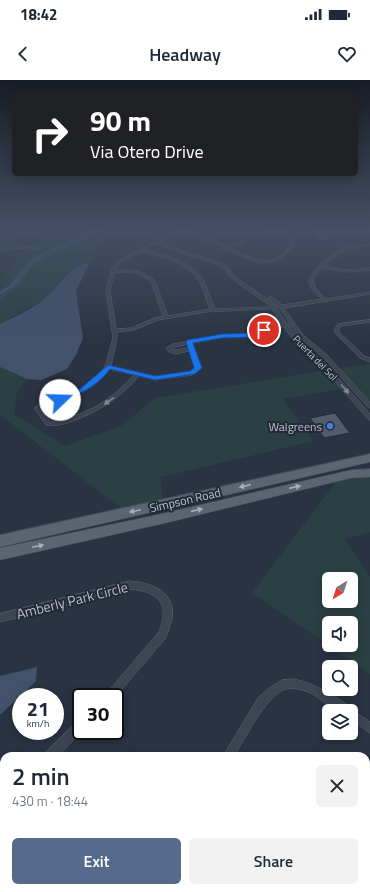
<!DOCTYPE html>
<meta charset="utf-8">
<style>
body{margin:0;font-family:"Titillium Web",sans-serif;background:#f2f2f3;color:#1f2937;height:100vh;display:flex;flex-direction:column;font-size:15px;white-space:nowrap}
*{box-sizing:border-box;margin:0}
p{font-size:13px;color:#747a83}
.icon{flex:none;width:22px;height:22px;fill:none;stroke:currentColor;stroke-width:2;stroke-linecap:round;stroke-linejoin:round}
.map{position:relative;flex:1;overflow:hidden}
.details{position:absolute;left:0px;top:672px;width:370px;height:140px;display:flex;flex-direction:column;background:#fff;border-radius:12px 12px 0 0;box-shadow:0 2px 10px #0003}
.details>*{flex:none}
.banner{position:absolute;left:12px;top:12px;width:346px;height:84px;border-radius:6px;box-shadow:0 2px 10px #0003;background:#202124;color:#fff;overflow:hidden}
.needle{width:26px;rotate:218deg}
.tools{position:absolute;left:322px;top:492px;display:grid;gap:8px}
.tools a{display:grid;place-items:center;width:36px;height:36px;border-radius:6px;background:#fff;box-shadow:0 2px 10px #0003;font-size:20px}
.speed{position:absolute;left:12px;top:608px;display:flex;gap:8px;font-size:20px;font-weight:700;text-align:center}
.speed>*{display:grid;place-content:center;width:52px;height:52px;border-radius:50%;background:#fff;box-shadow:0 2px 10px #0003;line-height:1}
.speed small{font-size:10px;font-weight:400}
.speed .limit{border:2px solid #111;border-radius:6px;background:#fff;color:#111}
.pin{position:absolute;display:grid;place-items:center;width:34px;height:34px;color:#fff;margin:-17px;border:2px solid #fff;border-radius:50%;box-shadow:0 1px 4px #0007}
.me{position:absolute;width:44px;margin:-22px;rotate:69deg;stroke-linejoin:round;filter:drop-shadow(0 0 3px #0008)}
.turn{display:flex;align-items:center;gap:14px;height:84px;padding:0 12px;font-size:18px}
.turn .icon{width:52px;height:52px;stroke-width:2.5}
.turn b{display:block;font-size:28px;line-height:34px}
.round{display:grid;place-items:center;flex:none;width:42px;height:42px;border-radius:6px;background:#f2f2f3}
.head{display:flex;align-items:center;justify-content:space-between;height:68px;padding:0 12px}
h1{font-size:24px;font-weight:600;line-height:30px}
.primary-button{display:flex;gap:8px;margin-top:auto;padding:8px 12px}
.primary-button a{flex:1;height:46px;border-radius:6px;background:#566a8b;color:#fff;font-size:16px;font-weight:600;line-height:46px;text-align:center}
.primary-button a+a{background:#f2f2f3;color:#1f2937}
.status{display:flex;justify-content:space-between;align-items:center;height:28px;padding:0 20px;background:#fff;direction:ltr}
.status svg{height:11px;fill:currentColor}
header{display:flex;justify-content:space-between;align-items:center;height:52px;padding:0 12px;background:#fff;font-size:18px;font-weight:600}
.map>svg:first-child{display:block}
.green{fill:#2b4043;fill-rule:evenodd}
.water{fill:#42526b}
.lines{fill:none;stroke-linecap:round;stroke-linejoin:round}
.stream{stroke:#42526b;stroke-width:1}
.building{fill:#535c6c;stroke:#242c39}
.minor-casing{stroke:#5c636f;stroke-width:1}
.primary-casing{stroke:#474e5b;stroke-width:1}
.minor{fill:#3d4552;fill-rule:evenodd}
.primary{fill:#5c6471;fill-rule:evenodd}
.oneway{fill:#828995}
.oneway2{fill:#a8aeb9}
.route{fill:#1a73e8;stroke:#114b97}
.shop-dot{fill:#3f7fe0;stroke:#222a37;stroke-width:1.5}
.labels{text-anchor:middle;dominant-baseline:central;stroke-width:4;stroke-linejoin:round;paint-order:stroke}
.far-street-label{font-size:10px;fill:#bbc1cb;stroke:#222a37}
.poi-label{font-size:12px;fill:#bbc1cb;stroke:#222a37;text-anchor:end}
.street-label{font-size:12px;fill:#bbc1cb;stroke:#222a37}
.near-street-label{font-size:14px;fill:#bbc1cb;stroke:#222a37}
</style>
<div class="status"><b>18:42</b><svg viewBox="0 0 49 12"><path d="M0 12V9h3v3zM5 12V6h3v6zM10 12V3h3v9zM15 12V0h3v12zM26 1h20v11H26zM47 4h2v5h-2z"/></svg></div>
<header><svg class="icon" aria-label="back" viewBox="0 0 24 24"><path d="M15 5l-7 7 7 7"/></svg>Headway<svg class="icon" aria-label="heart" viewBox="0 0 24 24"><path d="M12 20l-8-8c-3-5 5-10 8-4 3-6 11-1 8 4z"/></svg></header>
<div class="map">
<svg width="370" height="812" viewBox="0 0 370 812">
<rect width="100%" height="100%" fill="#293342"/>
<g class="green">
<path d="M 77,149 L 93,149 L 32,179 L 21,190 L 10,205 L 0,211 L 0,200 L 14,182 L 30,168 L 39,168 L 31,166 L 41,159 Z"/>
<path d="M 102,149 L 141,149 L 102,161 L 97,166 L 94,176 L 89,184 L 86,183 L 69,192 L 45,219 L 0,244 L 0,215 L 16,206 L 24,194 L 38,181 L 48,174 L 84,159 Z"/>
<path d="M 3,154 L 13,155 L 17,160 L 0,169 L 0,155 Z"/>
<path d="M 370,284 L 370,321 L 339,288 Z"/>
<path d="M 0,287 L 27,299 L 17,312 L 14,334 L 65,366 L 121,346 L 155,318 L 326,290 L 342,309 L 283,319 L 314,361 L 161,397 L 162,421 L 122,429 L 0,335 Z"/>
<path d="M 370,395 L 370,452 L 345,459 L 370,497 L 370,594 L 252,513 L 338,399 ZM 329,499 L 351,499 L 351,521 L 329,521 ZM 329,543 L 351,543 L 351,565 L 329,565 Z"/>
</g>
<g class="water">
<path d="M 93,149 L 102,149 L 84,159 L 48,174 L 38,181 L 24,194 L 16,206 L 0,215 L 0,211 L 10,205 L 21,190 L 34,177 Z"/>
<path d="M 310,149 L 370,150 L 370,155 L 335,156 L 319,160 L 316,158 L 316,155 Z"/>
<path d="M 87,183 L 89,184 L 76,211 L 83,258 L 76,275 L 67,289 L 41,300 L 27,299 L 0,287 L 0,244 C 14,237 32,229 44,219 C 59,208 66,188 87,183 Z"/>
<path d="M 37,587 L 36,601 L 0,635 L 0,596 Z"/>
<path d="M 366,746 L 370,750 L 370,788 L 366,788 Z"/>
</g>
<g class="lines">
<g class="stream">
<path d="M 83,159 L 103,149"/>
<path d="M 33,184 L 70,165"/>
<path d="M 0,218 L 18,206 L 30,187"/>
</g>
</g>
<path class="building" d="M 335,333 L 350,353 L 324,358 L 310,338 Z"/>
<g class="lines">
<defs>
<g id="minor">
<path d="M 192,149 L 196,149 L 190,151 L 226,166 L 243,162 L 243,164 L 229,168 C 246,174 265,188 281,175 C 285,171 289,168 291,163 C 286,153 276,152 266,150 L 266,149 C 277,149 289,152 295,163 C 293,169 289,171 285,175 C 265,192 246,177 226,169 L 223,169 L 223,167 L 187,152 L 170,157 L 158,163 L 221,183 L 228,187 L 235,197 L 272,222 L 275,227 L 277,226 L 268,219 L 268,217 L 272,217 L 282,225 L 322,219 C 317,215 310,209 309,202 C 308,192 336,170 345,167 C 353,165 362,164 370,164 L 370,166 C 349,167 340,171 325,186 L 346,190 L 370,188 L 370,190 L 346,192 L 323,188 L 316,195 L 313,200 L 316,209 L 326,219 L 370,212 L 370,214 L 284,228 L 303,255 L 327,275 L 370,322 L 370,328 L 368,327 L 323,277 L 299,257 L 291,245 L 289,246 L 301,263 L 325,283 L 370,334 L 370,340 L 368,339 L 321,285 L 297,265 L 284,247 L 267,248 L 262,256 L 260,256 L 222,257 L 175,267 L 172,269 L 176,270 L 188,268 L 188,265 L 192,265 L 201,288 L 200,289 L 192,295 L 155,300 L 139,296 C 121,317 100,331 73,341 C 64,344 55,347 46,345 L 34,328 L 35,327 L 81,309 L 101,293 L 106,284 L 113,258 L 106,211 L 112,188 L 116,183 L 126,176 L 168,155 ZM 155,164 L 219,185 L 225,189 L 232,199 L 268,224 L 270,227 L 215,229 C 211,219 207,207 201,197 C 189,180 165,175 145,169 ZM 143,171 C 161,177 185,181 197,198 C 203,207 206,219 210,229 L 168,236 L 154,199 L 137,191 L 116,190 C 120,180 133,175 143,171 ZM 115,192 L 136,193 L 151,201 L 163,236 L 155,238 L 131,248 L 116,249 L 110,211 ZM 280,228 L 290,244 L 287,244 L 277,229 ZM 272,229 L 282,244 L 268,245 L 263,246 L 258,254 L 222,255 L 173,264 L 166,268 L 169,272 L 176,274 L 189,271 L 195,288 L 190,292 L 155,296 L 111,286 L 117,258 L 117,252 L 134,250 L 158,240 L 205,232 ZM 109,289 L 134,295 C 117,314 98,328 74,336 C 66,339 58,342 50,342 L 41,329 C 64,319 95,312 109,289 Z"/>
<path d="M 12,166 L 37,167 L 39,168 L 37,169 L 12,168 L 0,172 L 0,170 Z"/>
<path d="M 370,240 L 370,242 L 341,246 L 339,249 L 339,252 L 364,276 L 370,278 L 370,282 L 360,278 L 335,253 L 334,249 L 338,244 Z"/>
<path d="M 130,501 C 152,503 176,511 172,539 C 170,545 168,553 165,559 C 160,565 154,571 149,578 C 137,591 126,604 115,618 L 104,617 L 106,614 L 159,552 C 170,523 159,512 130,509 L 0,542 L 0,534 Z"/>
<path d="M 293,599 C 315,603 332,615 351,627 L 351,629 L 370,642 L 370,653 L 351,640 L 351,631 C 347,631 342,632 339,631 C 334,630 319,618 313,614 C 304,610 293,606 283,610 C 266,617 244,660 234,676 L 223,676 L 258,618 L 269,608 L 282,600 Z"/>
<path d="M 81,640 L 81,651 L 82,651 L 58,676 L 45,676 L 46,672 L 77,641 Z"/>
<path d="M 4,729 L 4,745 L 0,747 L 0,731 Z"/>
<path d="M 137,808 L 151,808 L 150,812 L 136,812 Z"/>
</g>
<g id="primary">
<path d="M 370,374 L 370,382 L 0,467 L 0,455 Z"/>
<path d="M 370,389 L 370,397 L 351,398 L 161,444 L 0,480 L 0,468 L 161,434 L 351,390 Z"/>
</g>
</defs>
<use href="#minor" class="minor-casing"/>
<use href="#primary" class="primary-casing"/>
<use href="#minor" class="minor"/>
<use href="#primary" class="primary"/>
</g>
<defs><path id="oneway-solid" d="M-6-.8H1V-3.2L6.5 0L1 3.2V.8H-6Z"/></defs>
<g class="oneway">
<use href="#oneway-solid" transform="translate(345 309) rotate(49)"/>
<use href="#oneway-solid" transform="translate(109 321) rotate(145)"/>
</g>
<g class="oneway2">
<use href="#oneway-solid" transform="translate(245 406) rotate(167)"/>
<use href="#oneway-solid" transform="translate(295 407) rotate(-13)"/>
<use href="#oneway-solid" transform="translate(197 430) rotate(-13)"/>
<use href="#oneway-solid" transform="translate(135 431) rotate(168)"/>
<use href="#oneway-solid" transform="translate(38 466) rotate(-12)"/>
</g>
<linearGradient id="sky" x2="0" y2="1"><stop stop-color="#171c24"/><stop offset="0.57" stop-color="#435065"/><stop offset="1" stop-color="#435065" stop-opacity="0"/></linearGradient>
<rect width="370" height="262" fill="url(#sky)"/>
<path class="route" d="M 262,248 L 267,250 L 260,257 L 222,258 L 193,263 L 202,288 L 195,294 L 155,300 L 110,289 C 98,306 80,314 62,321 L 60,322 L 56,320 L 80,309 L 108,285 L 155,296 L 190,291 L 194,288 L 186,262 L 187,260 L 222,254 L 258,253 Z"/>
<circle class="shop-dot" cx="330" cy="346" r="4"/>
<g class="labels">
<g class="far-street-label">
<text transform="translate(315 278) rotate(46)">Puerta del Sol</text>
</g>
<g class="poi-label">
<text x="322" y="346">Walgreens</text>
</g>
<g class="street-label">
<text transform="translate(185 420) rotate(-13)">Simpson Road</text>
</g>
<g class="near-street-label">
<text transform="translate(72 520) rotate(-14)">Amberly Park Circle</text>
</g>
</g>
</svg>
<div class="tools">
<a><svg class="needle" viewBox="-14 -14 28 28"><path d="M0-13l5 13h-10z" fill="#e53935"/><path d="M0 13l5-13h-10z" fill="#747a83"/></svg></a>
<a><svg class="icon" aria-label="sound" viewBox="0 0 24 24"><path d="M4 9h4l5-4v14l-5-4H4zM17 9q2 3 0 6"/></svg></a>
<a><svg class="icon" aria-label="search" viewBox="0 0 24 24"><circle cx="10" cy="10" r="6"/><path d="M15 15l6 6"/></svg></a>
<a><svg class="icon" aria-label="layers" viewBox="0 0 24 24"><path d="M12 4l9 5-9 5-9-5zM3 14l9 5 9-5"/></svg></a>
</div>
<div class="speed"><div>21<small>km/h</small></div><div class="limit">30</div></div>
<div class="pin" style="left:264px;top:250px;background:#d93025"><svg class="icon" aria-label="arrive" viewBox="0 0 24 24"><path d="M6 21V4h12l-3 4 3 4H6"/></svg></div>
<svg class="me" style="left:60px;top:320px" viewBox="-20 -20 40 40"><circle r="19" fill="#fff"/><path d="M0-13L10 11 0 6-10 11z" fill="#1a73e8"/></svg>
<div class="banner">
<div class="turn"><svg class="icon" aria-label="right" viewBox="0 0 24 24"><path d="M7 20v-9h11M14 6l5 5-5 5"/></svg><div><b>90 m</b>Via Otero Drive</div></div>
</div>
<section class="details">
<div class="head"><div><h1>2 min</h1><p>430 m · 18:44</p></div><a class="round"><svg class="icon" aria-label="close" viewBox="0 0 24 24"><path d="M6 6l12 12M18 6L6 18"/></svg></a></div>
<div class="primary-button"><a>Exit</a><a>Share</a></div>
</section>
</div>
